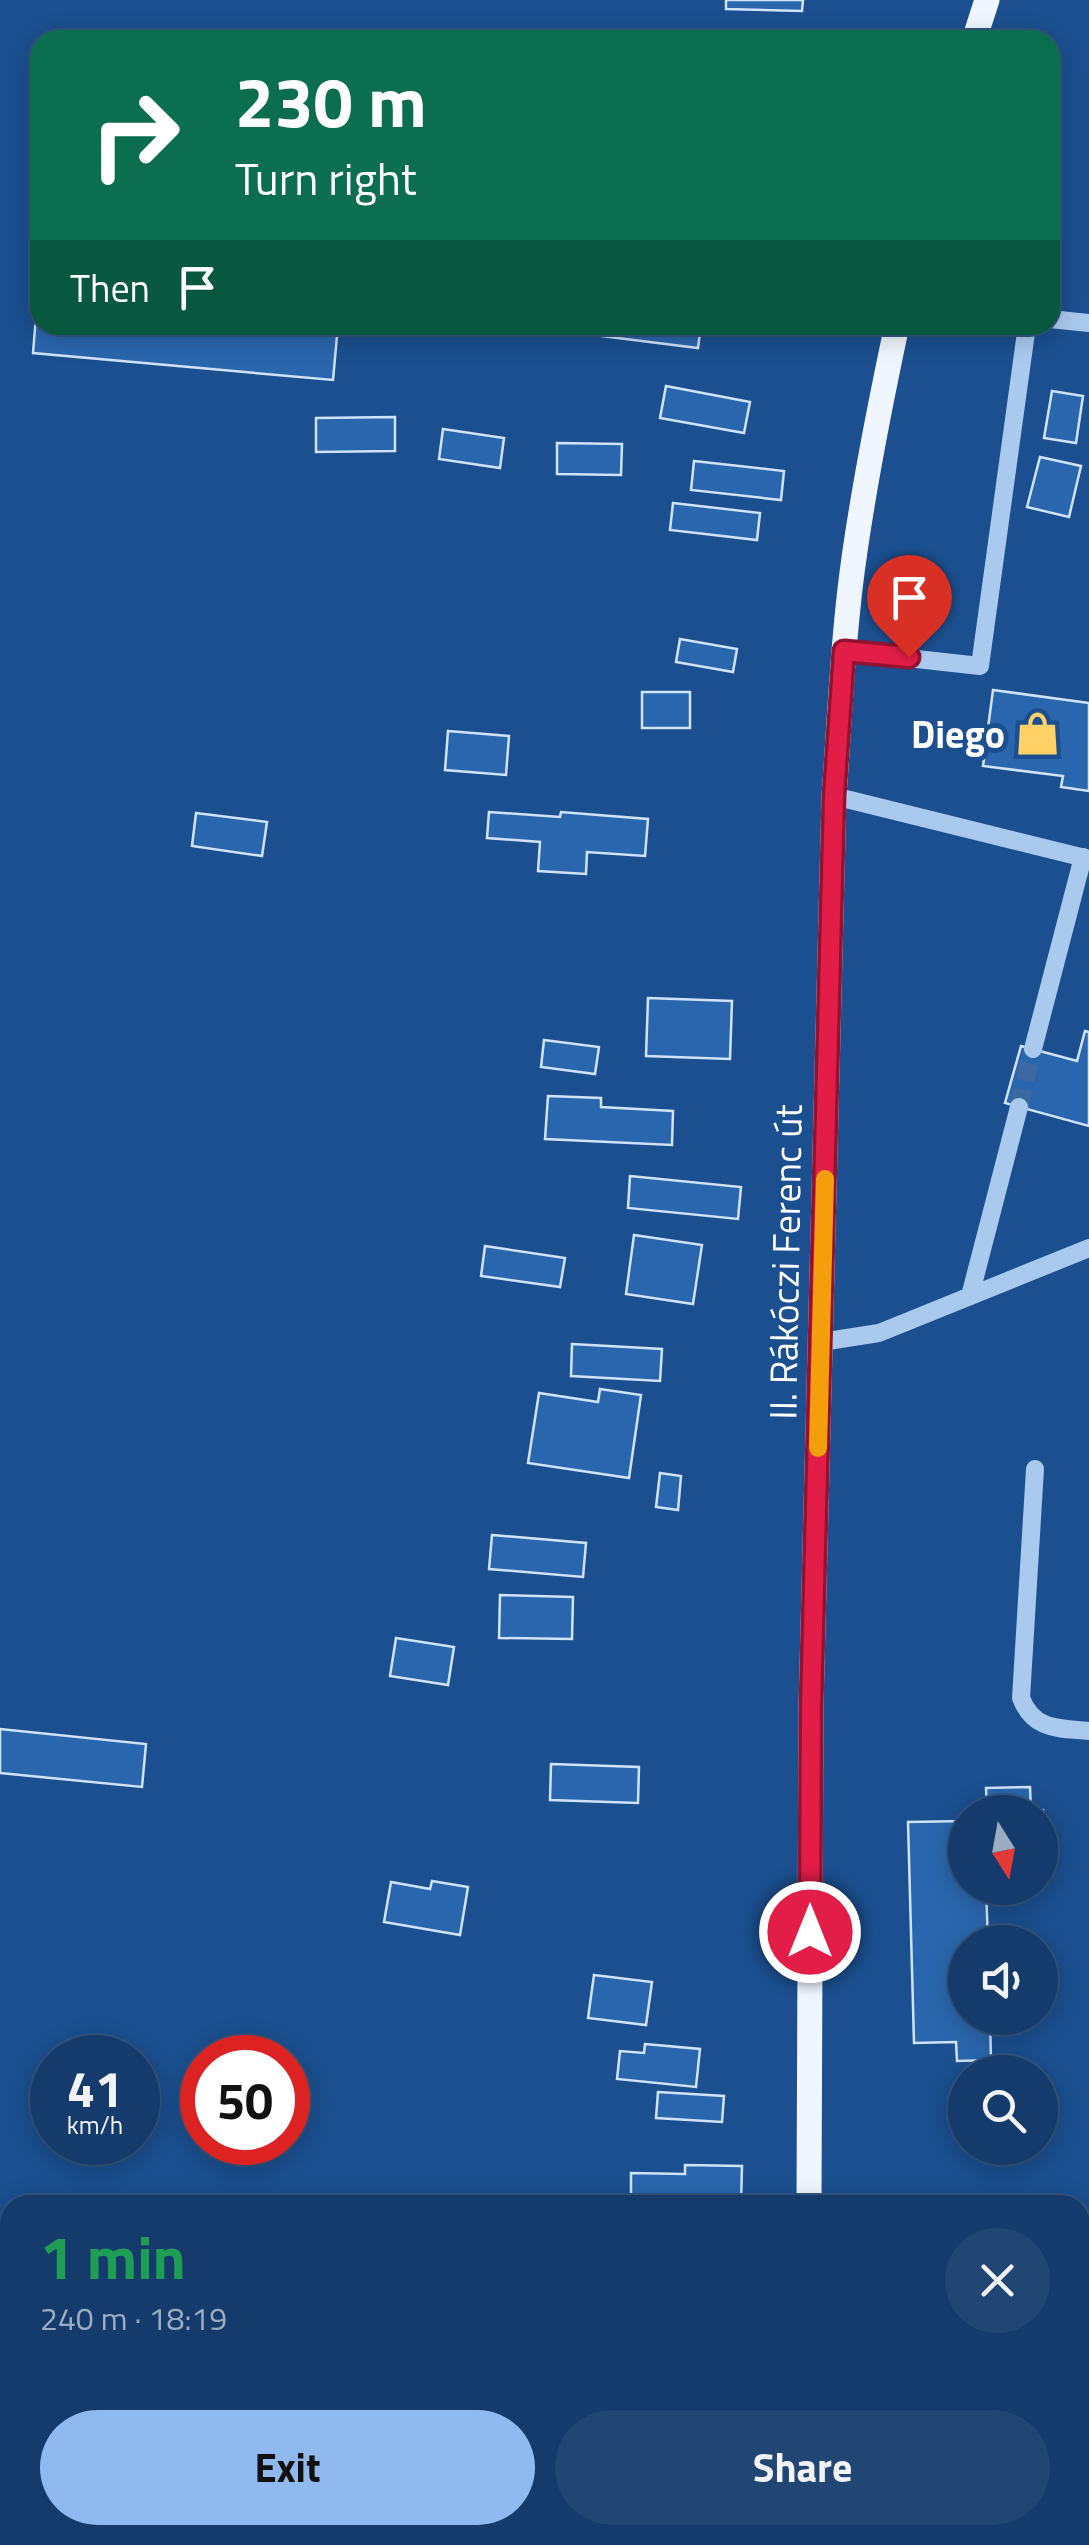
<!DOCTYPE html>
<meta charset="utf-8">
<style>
body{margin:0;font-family:"Titillium Web",sans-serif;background:#214673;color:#f1f3f6;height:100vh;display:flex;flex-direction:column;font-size:38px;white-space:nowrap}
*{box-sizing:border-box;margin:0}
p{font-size:32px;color:#9dadc1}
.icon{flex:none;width:55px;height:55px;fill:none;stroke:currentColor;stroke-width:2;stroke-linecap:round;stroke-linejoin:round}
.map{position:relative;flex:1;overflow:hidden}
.panel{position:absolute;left:0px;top:2195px;width:1090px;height:350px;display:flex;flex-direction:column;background:#143b6b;border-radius:30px 30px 0 0;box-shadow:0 5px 25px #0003,0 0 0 2px #33557e}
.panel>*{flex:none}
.top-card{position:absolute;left:30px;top:30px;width:1030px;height:305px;border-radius:30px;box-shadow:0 5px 25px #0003,0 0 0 2px #33557e;background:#0b6e4f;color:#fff;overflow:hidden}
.needle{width:65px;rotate:169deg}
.controls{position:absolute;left:948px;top:1795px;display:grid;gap:20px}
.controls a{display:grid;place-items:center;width:110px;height:110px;border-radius:50%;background:#143b6b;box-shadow:0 5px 25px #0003,0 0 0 2px #33557e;font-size:50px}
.speed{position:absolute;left:30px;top:2035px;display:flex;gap:20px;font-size:50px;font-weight:700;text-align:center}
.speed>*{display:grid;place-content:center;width:130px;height:130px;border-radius:50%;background:#143b6b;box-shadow:0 5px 25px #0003,0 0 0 2px #33557e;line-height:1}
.speed small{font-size:25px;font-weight:400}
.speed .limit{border:15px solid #d22;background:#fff;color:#111}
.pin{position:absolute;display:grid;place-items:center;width:85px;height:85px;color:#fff;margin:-102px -42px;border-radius:50% 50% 50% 0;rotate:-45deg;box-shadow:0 0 10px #0007}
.pin .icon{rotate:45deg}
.me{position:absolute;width:110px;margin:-55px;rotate:0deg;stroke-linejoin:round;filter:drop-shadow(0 0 8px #0008)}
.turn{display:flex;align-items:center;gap:35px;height:210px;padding:0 40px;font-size:45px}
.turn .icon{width:130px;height:130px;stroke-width:2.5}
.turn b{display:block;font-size:70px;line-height:85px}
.then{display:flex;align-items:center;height:95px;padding:0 40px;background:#0003;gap:20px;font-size:38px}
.round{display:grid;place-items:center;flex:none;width:105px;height:105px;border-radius:52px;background:#214673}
.headline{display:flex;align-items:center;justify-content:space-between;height:170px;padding:0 40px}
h1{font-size:60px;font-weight:700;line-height:75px;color:#1e9e55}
.cta{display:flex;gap:20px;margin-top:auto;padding:20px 40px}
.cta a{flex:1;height:115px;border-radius:60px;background:#90b9f0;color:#111;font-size:40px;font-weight:700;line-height:115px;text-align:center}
.cta a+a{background:#214673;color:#f1f3f6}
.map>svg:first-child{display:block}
.building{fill:#2a66ad;stroke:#cfe3fa;stroke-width:2.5}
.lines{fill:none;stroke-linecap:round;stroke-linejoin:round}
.minor-tunnel{stroke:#3d69a0;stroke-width:18;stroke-dasharray:18 9;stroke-linecap:butt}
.minor{stroke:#a9c9ee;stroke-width:18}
.major{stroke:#f0f6ff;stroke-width:25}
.route-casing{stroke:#92132f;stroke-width:25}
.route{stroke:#e11d48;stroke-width:18}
.slow{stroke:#f59e0b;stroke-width:18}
.labels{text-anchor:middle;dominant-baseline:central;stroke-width:10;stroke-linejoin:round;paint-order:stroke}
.poi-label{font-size:38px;font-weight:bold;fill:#fff;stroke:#1b4f8f;text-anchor:end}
.street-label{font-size:38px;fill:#fff;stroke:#1b4f8f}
</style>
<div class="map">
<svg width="1089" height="2545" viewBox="0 0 1089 2545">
<rect width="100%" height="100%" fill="#1b4f8f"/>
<g class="building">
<path d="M 726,0 L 803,0 L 802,11 L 726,9 Z"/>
<path d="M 38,292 L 40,325 L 338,325 L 333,380 L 33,353 Z"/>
<path d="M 602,325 L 701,325 L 698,348 L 601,336 Z"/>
<path d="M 666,386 L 750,402 L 744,433 L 660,418 Z"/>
<path d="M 1052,391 L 1083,396 L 1076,443 L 1044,438 Z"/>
<path d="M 395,417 L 395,451 L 316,452 L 316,418 Z"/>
<path d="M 443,429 L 504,438 L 500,468 L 439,459 Z"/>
<path d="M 557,443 L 622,444 L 621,475 L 557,474 Z"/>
<path d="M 1040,457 L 1081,466 L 1069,517 L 1027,507 Z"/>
<path d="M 694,461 L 784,471 L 781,500 L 691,490 Z"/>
<path d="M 673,503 L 760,513 L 757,540 L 670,530 Z"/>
<path d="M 680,639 L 737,649 L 733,672 L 676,662 Z"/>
<path d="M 993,690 L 1089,703 L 1089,791 L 1061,787 L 1063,776 L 983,766 Z"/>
<rect x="642" y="692" width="48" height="36"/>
<path d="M 448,731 L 509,736 L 506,775 L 445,770 Z"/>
<path d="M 489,812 L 560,817 L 561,812 L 648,819 L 645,856 L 587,852 L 586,874 L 538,871 L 540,842 L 487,838 Z"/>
<path d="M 196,813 L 267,822 L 262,856 L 192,846 Z"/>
<path d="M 648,998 L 732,1001 L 730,1059 L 646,1056 Z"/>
<path d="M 1085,1031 L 1089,1032 L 1089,1126 L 1005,1103 L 1021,1046 L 1077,1061 Z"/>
<path d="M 544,1040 L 599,1047 L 595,1074 L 541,1067 Z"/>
<path d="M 548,1096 L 601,1098 L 601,1107 L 673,1111 L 672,1145 L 545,1139 Z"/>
<path d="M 630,1176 L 741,1187 L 738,1219 L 628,1208 Z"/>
<path d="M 634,1235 L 702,1245 L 693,1304 L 626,1294 Z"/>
<path d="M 485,1246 L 565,1258 L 560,1287 L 481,1276 Z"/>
<path d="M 572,1344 L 662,1349 L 660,1381 L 571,1376 Z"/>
<path d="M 600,1389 L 641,1395 L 629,1478 L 528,1463 L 539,1393 L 598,1402 Z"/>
<path d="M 660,1473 L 681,1476 L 678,1510 L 656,1507 Z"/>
<path d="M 492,1535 L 586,1543 L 583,1577 L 489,1569 Z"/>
<path d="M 500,1595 L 573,1597 L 572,1639 L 499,1638 Z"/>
<path d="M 396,1638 L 454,1647 L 448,1685 L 390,1676 Z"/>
<path d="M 0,1729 L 146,1744 L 142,1787 L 0,1773 Z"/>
<path d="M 551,1764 L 639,1767 L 638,1803 L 550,1800 Z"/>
<path d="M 1030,1787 L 1031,1811 L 1043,1810 L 1045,1885 L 1040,1885 L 1040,1812 L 987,1812 L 986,1788 Z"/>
<path d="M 965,1821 L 965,1888 L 986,1888 L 988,1942 L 965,1942 L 965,2018 L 990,2018 L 991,2060 L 957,2061 L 956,2042 L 914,2043 L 908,1822 Z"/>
<path d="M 432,1881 L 468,1887 L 460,1935 L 384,1922 L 391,1882 L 430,1889 Z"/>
<path d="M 594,1975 L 652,1982 L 646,2025 L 588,2018 Z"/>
<path d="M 645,2044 L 700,2049 L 696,2087 L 617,2079 L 620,2051 L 644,2053 Z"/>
<path d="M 658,2092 L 724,2096 L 722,2122 L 656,2118 Z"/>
<path d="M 685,2165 L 742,2166 L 741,2205 L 631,2205 L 631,2173 L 685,2174 Z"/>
</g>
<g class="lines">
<path class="minor-tunnel" d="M 1019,1107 L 1033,1049"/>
<g class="minor">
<path d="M 1050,319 L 1089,323"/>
<path d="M 844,651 L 980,666 L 1027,325"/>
<path d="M 834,796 L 1089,859"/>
<path d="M 1033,1049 L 1083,857"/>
<path d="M 970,1296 L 1019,1107"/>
<path d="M 821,1342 L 879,1333 L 1089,1248"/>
<path d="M 1035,1469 L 1021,1698 C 1034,1731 1059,1728 1089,1731"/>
<path d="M 1080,2239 L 1089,2238"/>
</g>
<g class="major">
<path d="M 974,40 L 987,0"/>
<path d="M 809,2205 L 811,1707 L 834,796 C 840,715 843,632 855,551 C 866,475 881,400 897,325"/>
<path d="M 813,2535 L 813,2545"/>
</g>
</g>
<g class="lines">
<defs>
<path id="route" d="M 810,1932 L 811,1707 L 834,796 L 844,651 L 909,657"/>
</defs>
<use href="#route" class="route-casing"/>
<use href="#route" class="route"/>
<path class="slow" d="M 818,1448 L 825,1179"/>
</g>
<defs>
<symbol id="shop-bare" viewBox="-9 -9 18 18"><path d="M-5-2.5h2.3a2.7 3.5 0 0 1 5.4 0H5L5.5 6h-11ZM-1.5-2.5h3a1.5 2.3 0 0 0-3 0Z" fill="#ffd166" stroke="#1b4f8f" stroke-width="2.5" paint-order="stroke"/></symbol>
</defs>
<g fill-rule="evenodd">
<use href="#shop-bare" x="1006" y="702" width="63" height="63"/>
</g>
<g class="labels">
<g class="poi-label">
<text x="1005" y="734">Diego</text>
</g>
<g class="street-label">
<text transform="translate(785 1262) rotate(-89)">II. Rákóczi Ferenc út</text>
</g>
</g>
</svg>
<div class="controls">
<a><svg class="needle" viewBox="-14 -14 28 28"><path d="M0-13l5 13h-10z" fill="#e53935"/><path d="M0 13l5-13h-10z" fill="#9dadc1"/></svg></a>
<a><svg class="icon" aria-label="sound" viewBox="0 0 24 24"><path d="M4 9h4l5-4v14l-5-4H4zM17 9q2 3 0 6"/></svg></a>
<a><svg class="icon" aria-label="search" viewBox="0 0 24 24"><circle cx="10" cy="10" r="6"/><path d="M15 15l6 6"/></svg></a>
</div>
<div class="speed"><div>41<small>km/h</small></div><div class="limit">50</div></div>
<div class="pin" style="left:909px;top:657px;background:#d93025"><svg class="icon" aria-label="arrive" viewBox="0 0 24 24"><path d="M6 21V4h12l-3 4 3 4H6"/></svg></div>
<svg class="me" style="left:810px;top:1932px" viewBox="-20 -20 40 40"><circle r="17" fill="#e11d48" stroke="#fff" stroke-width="3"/><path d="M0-11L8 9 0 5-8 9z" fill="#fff"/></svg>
<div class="top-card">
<div class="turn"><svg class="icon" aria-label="right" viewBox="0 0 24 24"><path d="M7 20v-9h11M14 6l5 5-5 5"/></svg><div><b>230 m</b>Turn right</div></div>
<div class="then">Then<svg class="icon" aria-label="arrive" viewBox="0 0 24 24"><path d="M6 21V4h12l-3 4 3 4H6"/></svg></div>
</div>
<section class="panel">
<div class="headline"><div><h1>1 min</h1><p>240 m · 18:19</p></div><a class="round"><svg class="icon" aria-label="close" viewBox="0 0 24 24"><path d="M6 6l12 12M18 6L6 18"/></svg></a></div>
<div class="cta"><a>Exit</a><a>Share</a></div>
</section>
</div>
